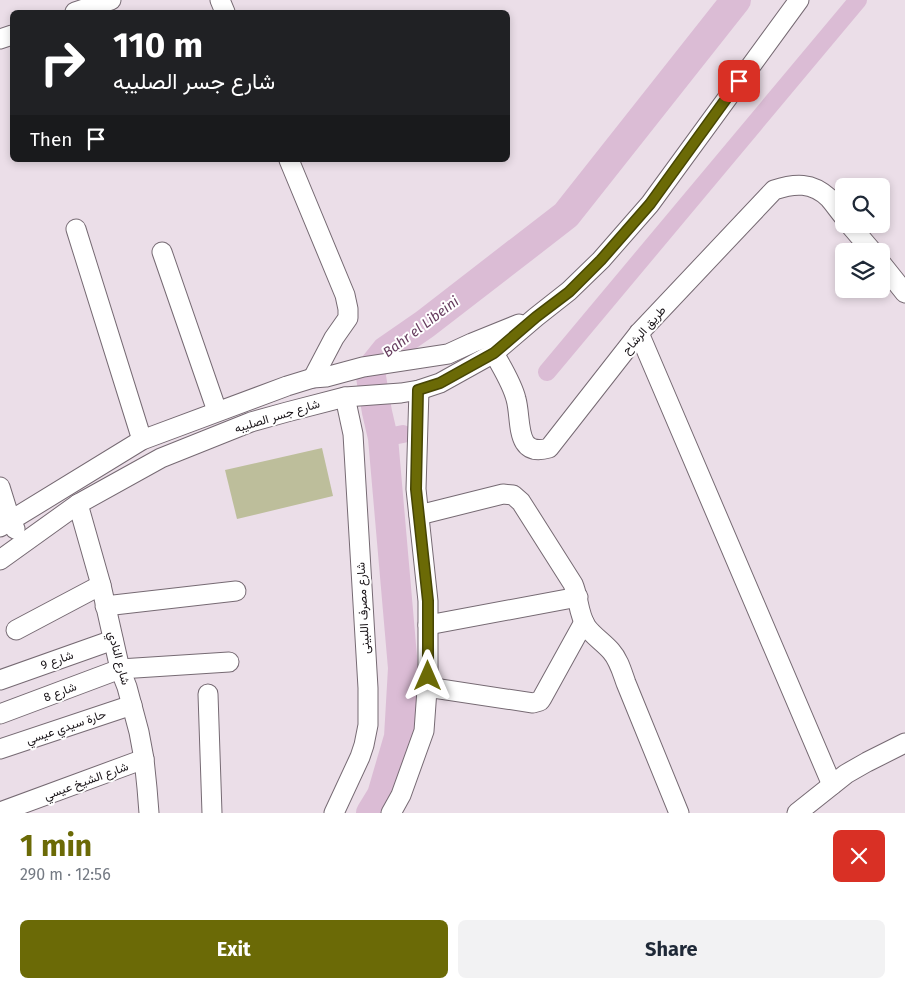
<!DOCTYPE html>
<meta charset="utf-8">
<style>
body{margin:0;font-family:"Fira Sans",Vazirmatn,sans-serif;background:#f2f2f3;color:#1f2937;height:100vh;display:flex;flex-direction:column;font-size:19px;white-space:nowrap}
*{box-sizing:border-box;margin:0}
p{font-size:16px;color:#747a83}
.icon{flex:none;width:28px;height:28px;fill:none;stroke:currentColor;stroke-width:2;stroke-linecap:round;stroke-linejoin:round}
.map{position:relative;height:813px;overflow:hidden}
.details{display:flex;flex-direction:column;background:#fff;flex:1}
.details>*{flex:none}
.guide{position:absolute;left:10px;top:10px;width:500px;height:152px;border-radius:8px;box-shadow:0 2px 8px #0003;background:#202124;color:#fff;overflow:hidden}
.tools{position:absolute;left:835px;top:178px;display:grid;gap:10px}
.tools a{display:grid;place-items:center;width:55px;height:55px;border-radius:8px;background:#fff;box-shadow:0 2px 8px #0003;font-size:25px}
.pin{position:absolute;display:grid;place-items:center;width:42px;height:42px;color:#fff;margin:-21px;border-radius:10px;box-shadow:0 2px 8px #0006}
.me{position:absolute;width:55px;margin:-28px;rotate:0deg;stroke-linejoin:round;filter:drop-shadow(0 0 4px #0008)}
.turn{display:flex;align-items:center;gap:18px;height:105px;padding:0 20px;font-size:22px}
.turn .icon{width:65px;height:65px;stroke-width:2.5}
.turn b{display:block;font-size:35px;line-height:42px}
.then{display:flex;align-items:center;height:48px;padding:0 20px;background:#0003;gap:10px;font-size:19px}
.round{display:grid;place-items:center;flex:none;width:52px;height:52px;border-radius:8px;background:#f2f2f3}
.summary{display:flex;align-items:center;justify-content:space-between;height:85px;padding:0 20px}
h1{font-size:30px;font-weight:700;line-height:38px;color:#6b6a06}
.action{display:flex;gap:10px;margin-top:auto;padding:10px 20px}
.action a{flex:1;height:58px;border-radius:8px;background:#6b6a06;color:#fff;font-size:20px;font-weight:700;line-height:58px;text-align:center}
.action a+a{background:#f2f2f3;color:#1f2937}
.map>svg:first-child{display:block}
.green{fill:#bdbe9b}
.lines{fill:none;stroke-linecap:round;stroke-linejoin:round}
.canal{stroke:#dbbcd5;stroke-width:18}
.river{stroke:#dbbcd5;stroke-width:30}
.minor-casing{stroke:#766a73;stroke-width:21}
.minor{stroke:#fff;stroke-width:19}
.route-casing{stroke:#464504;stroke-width:12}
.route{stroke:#6b6a06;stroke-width:9}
.labels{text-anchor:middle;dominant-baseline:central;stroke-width:4;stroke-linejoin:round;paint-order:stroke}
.street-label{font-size:12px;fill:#181317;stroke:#fff}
.water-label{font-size:14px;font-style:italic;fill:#663c5e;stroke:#fff}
</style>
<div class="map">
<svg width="905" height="813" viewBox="0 0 905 813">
<rect width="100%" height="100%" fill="#ebdee8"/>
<path class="green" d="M 322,448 L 333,496 L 237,519 L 225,470 Z"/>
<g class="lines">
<g class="canal">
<path d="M 547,372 L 858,0"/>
<path d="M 383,438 L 403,434"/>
</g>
<path class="river" d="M 371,813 L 382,795 L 399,737 L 403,668 L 383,438 L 377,412 L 370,371 L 386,351 L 425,324 L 566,215 L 736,0"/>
<defs>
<g id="minor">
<path d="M 220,0 L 225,12"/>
<path d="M 75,12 L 111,0"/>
<path d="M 0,39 L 12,35"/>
<path d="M 289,160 L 345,295 L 348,309 L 348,318 L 334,338 L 313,378"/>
<path d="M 849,224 L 872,251"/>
<path d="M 76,229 L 142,440"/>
<path d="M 162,252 L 217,411"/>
<path d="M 881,263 L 905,293"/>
<path d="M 639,333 L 832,785"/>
<path d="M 494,353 C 502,368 512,383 516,399 C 522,420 514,458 549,448 L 639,333 L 774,190 C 795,183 812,182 829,198 C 834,204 839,211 844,217"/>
<path d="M 0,487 L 10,519 L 15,529"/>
<path d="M 78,504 L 101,585 L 120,669 L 127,687 L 139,732 L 144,759 L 147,788 L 149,813"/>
<path d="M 419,515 L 503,494 L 513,495 L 521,502 L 573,584 C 579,598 578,613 586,626 C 592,635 603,642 611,651 C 619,660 622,672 626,683 L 679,813"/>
<path d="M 0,527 L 142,440 L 287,386 L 313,378 L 326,377 L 363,367 L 448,354 L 472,343 L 519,324"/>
<path d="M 0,560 L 78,504 L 161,458 L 251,422 L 287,412 L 345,397 L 401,393 L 419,390 L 440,383 L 494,353 L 536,317 L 569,291 L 601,260 L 650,204 L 799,0"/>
<path d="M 105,606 L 236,591"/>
<path d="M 428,625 L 578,597"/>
<path d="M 16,630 L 101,585"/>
<path d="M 0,680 L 113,640"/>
<path d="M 427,687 L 533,703 L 540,701 L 542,698 L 584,622"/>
<path d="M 208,694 L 212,813"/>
<path d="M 0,714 L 120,669 L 229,662"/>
<path d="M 0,749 L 132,705"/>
<path d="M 0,812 L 144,759"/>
<path d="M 334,813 L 360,757 L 364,745 L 368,725 L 368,688 L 353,434 L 345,397"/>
<path d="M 391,813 L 401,795 L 424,731 L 428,676 L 428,601 L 416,489 L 419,390"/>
<path d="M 797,813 L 846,774 L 867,762 L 905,743"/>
</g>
</defs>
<use href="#minor" class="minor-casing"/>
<use href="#minor" class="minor"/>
</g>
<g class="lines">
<defs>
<path id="route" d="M 428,676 L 428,601 L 416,489 L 418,390 L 440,383 L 494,353 L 536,317 L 569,292 L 601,260 L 650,204 L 739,81"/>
</defs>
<use href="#route" class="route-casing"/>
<use href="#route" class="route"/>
</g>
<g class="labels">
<g class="street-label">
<text transform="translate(644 330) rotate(-49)">طريق الرشاح</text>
<text transform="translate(277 416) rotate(-17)">شارع جسر الصليبه</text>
<text transform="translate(363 608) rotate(-93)">شارع مصرف اللبينى</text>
<text transform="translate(119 658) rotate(75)">شارع النادي</text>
<text transform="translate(57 660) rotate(-20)">شارع 9</text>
<text transform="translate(60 692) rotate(-21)">شارع 8</text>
<text transform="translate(66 727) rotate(-19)">حارة سيدي عيسي</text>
<text transform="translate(86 781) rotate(-20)">شارع الشيخ عيسي</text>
</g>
<g class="water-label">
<text transform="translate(421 327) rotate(-37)">Bahr el Libeini</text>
</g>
</g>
</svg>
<div class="tools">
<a><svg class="icon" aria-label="search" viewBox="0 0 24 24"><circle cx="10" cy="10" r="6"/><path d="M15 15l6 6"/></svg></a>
<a><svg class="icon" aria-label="layers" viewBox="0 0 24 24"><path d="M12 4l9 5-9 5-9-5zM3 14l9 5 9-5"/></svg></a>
</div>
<div class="pin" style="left:739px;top:81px;background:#d93025"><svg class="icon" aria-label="arrive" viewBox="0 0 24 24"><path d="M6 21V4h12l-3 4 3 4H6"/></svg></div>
<svg class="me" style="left:428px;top:676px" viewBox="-20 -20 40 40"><path d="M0-17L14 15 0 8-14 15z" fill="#6b6a06" stroke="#fff" stroke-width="4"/></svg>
<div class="guide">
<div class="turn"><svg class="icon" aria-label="right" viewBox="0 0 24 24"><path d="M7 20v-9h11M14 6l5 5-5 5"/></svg><div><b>110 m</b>شارع جسر الصليبه</div></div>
<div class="then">Then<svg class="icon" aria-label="arrive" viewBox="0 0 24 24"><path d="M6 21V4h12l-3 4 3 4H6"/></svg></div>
</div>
</div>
<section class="details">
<div class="summary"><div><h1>1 min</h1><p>290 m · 12:56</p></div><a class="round" style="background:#d93025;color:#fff"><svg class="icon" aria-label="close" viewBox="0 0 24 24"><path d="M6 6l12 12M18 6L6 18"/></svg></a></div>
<div class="action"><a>Exit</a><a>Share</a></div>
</section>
